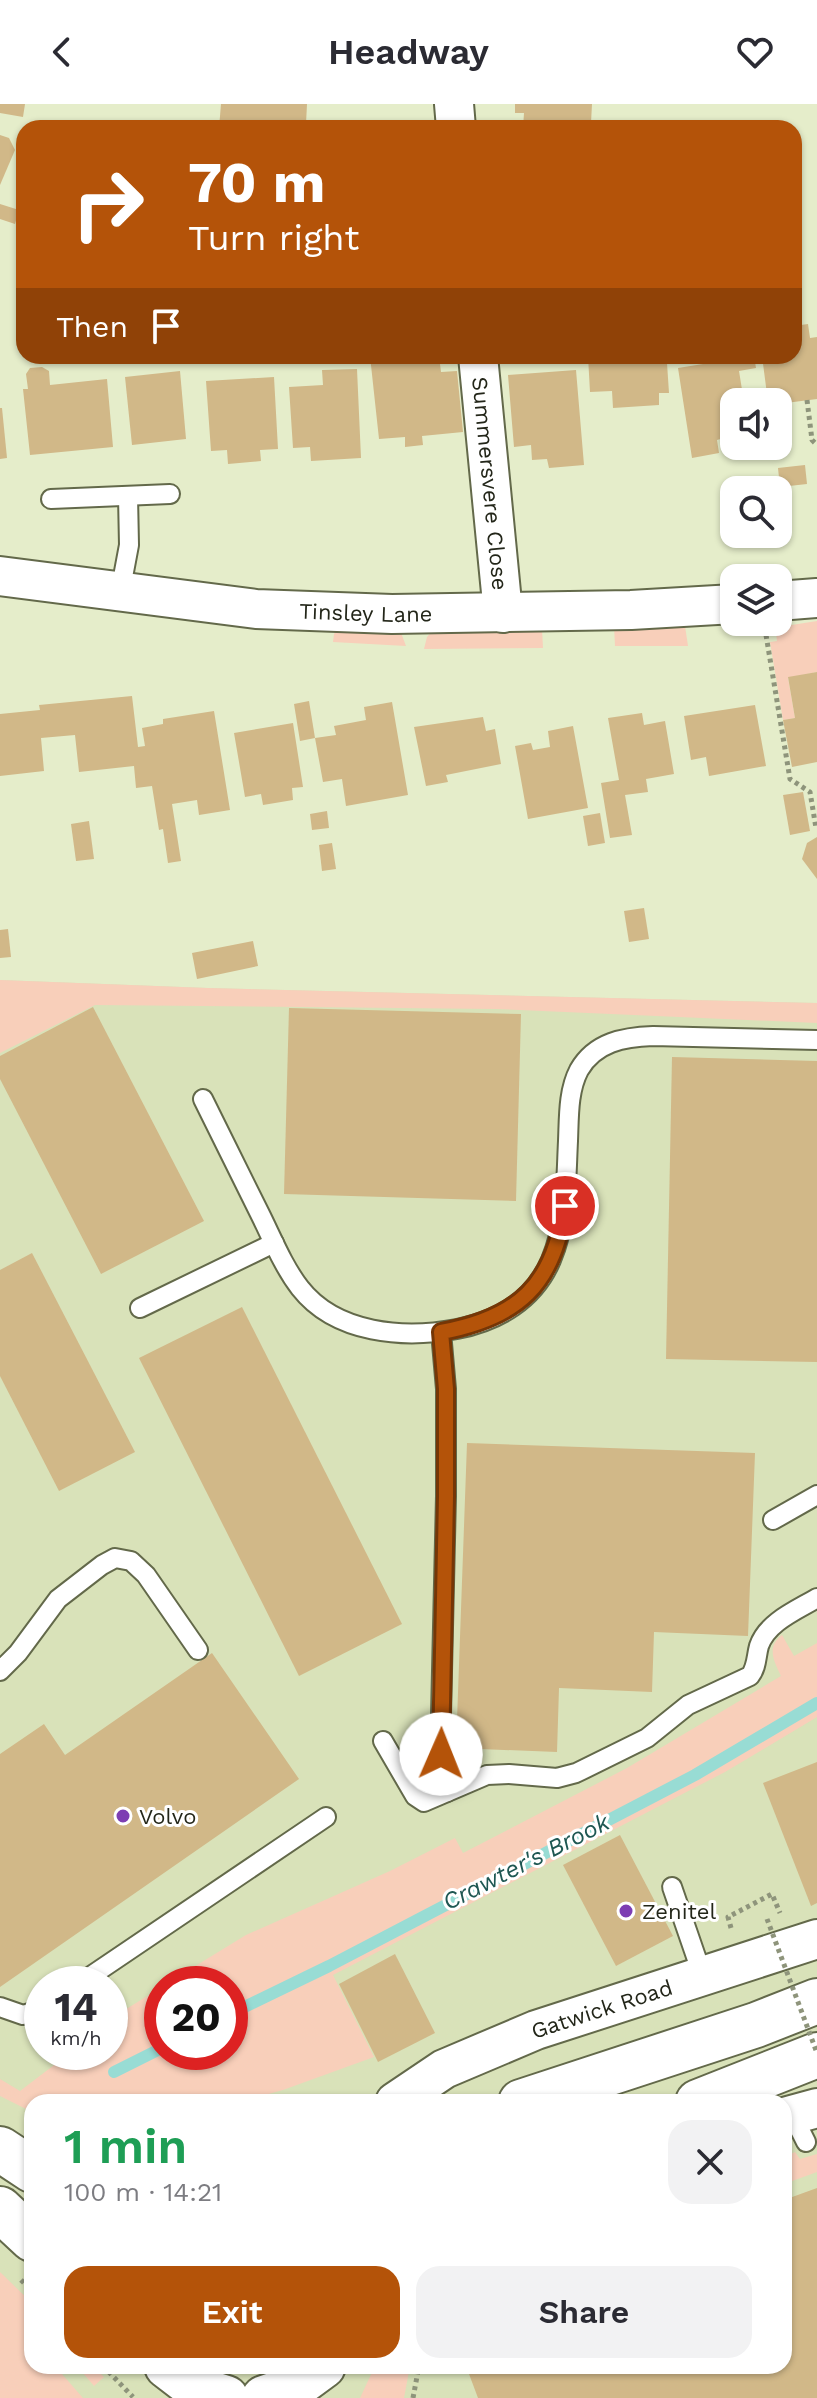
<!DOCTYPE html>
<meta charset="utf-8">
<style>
body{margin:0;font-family:"Work Sans",sans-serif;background:#f2f2f3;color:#2b2b33;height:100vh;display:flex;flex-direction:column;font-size:30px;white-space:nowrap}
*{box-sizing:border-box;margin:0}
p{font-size:26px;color:#7c7c81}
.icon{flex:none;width:44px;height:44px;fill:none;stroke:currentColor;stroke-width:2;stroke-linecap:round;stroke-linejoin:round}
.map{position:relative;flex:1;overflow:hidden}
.drawer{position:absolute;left:24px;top:1990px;width:768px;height:280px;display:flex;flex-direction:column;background:#fff;border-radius:24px;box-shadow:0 2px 6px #0004}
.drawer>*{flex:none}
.banner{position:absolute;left:16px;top:16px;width:786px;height:244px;border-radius:24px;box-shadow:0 2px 6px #0004;background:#b45309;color:#fff;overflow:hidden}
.fabs{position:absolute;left:720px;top:284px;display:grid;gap:16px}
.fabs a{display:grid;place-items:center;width:72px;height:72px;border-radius:16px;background:#fff;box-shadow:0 2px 6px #0004;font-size:40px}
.speed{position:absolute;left:24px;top:1862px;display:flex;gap:16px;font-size:40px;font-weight:700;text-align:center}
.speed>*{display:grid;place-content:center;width:104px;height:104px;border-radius:50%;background:#fff;box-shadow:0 2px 6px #0004;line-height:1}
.speed small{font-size:20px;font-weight:400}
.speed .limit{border:12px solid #d22;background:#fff;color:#111}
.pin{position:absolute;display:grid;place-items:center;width:68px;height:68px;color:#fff;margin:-34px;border:4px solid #fff;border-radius:50%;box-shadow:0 2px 8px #0007}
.me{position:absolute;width:88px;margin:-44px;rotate:1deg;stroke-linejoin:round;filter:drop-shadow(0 0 6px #0008)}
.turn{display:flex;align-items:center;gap:28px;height:168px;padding:0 40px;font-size:36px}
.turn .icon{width:104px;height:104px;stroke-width:2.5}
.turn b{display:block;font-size:56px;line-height:68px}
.then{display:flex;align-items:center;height:76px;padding:0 40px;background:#0003;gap:16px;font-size:30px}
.round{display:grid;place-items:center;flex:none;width:84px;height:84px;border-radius:24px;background:#f2f2f3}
.summary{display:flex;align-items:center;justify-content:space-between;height:136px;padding:0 40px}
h1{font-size:48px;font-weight:600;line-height:60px;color:#1e9e55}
.cta{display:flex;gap:16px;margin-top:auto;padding:16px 40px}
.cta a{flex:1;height:92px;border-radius:24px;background:#b45309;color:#fff;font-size:32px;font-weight:600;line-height:92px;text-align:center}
.cta a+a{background:#f2f2f3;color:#2b2b33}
header{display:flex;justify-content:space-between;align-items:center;height:104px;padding:0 40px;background:#fff;font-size:36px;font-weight:600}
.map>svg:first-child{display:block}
.built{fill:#d9e2b9;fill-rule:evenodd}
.green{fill:#f8cfba}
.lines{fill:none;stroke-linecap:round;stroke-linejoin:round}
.stream{stroke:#98dcd4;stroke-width:12}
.building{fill:#d1b888}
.lane-casing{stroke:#63694a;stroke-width:22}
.street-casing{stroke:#63694a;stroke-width:42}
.secondary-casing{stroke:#63694a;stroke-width:48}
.path{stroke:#8e947b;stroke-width:5;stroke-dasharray:4 4;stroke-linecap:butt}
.lane{stroke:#fff;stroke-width:18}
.street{stroke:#fff;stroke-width:38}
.secondary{stroke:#fff;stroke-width:44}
.path-bridge{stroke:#8e947b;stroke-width:5;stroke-dasharray:4 4;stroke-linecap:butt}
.route-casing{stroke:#753606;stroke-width:20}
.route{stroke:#b45309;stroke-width:14}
.poi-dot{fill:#7d3eb3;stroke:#fff;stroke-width:3}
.labels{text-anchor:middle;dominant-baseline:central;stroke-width:6;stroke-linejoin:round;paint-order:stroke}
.street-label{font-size:22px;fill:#232619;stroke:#fff}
.poi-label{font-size:22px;fill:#232619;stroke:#fff;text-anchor:start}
.water-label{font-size:24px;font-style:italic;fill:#1e5752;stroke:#fff}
</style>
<header><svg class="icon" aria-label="back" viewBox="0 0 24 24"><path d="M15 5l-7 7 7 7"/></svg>Headway<svg class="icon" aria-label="heart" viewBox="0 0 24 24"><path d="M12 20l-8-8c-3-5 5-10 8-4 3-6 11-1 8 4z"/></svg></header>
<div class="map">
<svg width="817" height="2294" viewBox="0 0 817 2294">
<rect width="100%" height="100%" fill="#e5edca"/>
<path class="built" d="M 0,876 L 208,884 L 817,899 L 817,2294 L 0,2294 ZM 42,1880 L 110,1880 L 110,1948 L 42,1948 ZM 162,1880 L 230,1880 L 230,1948 L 162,1948 ZM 32,1998 L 784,1998 L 784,2262 L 32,2262 Z"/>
<g class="green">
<path d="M 817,517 L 817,568 L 788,574 L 795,614 L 783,616 L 770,538 L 777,537 L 776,529 L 779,523 Z"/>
<path d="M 681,518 L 685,522 L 688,542 L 615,542 L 614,522 Z"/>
<path d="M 338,524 L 400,526 L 406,542 L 333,538 L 334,530 Z"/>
<path d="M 542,525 L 543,544 L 424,545 L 427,533 L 433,526 Z"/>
<path d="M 0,876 L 208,884 L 817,899 L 817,919 L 496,905 L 95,901 L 0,949 Z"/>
<path d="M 782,1531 L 794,1552 L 817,1539 L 817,1613 L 725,1668 L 333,1871 L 374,1953 L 283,1986 L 240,1998 L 32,1998 L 32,2008 L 0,1992 L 0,1975 L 20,1987 L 58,1958 L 56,1952 L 61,1948 L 110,1948 L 110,1915 L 162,1883 L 162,1948 L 230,1948 L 230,1880 L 166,1880 L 246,1831 L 390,1767 L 455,1734 L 463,1749 L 627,1664 L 781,1572 C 774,1557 766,1543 782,1531 Z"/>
<path d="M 795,2048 L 800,2055 L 817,2050 L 817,2068 L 784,2080 L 784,2053 Z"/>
<path d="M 0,2168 L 32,2199 L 32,2262 L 55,2262 L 83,2294 L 0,2294 Z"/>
<path d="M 77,2262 L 93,2262 L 104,2273 L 94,2282 Z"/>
<path d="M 375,2262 L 410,2262 L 404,2294 L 360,2294 Z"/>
</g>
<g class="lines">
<g class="stream">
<path d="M 230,1910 L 329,1862 L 695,1671 L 817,1599"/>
<path d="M 114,1968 L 162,1944"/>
</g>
</g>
<g class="building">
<path d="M 0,0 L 25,0 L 23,13 L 0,9 Z"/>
<path d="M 221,0 L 307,0 L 306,20 L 323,22 L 323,24 L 219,24 Z"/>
<path d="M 515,0 L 592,0 L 591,19 L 570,18 L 570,24 L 523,24 L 524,9 L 515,9 Z"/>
<path d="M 0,31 L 9,34 L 15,46 L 0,81 Z"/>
<path d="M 23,82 L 24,82 L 24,103 L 17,101 Z"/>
<path d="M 0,100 L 19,106 L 15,120 L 0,115 Z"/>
<path d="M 808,220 L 810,234 L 817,233 L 817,295 L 778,300 L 768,298 L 762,252 L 794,252 L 794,222 Z"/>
<path d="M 370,252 L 439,252 L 441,268 L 457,267 L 463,328 L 422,332 L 423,341 L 405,343 L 405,333 L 379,335 Z"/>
<path d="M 588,252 L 652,252 L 652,260 L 667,259 L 669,289 L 659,289 L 659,301 L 613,304 L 612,287 L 590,288 Z"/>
<path d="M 728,252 L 754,252 L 756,264 L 739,267 L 744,298 L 734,298 L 734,331 L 717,336 L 719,349 L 692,354 L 678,264 L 728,256 Z"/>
<path d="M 42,263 L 49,267 L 50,281 L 107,275 L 113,343 L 30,351 L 23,285 L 28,285 L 26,270 L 30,264 Z"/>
<path d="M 357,265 L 361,354 L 311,357 L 310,343 L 293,344 L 289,283 L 323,281 L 322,266 Z"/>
<path d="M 576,266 L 584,361 L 549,364 L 547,355 L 532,356 L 531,341 L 514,343 L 508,271 Z"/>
<path d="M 180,267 L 186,335 L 132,341 L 125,273 Z"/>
<path d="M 274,273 L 278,345 L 260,346 L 261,357 L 228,360 L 227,346 L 211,347 L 206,277 Z"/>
<path d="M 0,304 L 2,304 L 7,354 L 0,355 Z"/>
<path d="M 805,361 L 807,380 L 780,383 L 778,364 Z"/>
<path d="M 817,568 L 817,658 L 792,663 L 783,616 L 795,614 L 788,573 Z"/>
<path d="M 132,592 L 138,643 L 145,642 L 142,624 L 163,620 L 163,615 L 214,607 L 230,706 L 199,711 L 197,696 L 172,700 L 181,757 L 168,759 L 163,725 L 159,726 L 152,682 L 136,684 L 134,662 L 79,668 L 75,631 L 41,634 L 44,667 L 0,672 L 0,610 L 40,606 L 39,601 Z"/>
<path d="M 309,597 L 315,634 L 300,637 L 294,600 Z"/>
<path d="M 392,598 L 408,691 L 346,702 L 342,675 L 323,678 L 315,634 L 336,631 L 334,622 L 366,616 L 364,603 Z"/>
<path d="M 755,601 L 766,662 L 709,672 L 706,653 L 691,656 L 684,612 Z"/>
<path d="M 642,609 L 644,621 L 665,617 L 674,670 L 646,675 L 648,688 L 625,691 L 632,731 L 610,734 L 601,679 L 619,676 L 608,614 Z"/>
<path d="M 483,613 L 486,627 L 495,625 L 501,660 L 446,671 L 448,678 L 426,682 L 414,623 Z"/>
<path d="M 293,619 L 303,683 L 292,684 L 293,696 L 263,701 L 261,690 L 245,693 L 234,629 Z"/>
<path d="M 573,622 L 588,704 L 528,715 L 515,642 L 531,639 L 533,646 L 550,643 L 548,627 Z"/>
<path d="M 803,688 L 810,727 L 790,731 L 783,691 Z"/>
<path d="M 327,707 L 329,724 L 312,726 L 310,710 Z"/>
<path d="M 600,709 L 605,739 L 588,742 L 583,712 Z"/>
<path d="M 89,717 L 94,755 L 76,757 L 71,720 Z"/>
<path d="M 817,733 L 817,775 L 802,755 L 807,739 Z"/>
<path d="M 332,739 L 336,765 L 322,767 L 319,741 Z"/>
<path d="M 644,804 L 649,835 L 629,838 L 624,807 Z"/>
<path d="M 8,825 L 11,853 L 0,854 L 0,826 Z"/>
<path d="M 253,837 L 258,862 L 197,875 L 192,849 Z"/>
<path d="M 93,903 L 204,1117 L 101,1170 L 0,975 L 0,952 Z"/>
<path d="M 289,904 L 521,910 L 516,1097 L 284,1090 Z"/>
<path d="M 672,953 L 817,957 L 817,1258 L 666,1255 Z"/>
<path d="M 32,1149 L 135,1348 L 59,1387 L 0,1272 L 0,1166 Z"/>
<path d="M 242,1203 L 402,1520 L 299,1572 L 139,1254 Z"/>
<path d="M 467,1339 L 755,1349 L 748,1532 L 654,1528 L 652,1588 L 559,1584 L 557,1648 L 456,1644 Z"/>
<path d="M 212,1549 L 299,1675 L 0,1883 L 0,1650 L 44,1620 L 65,1651 Z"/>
<path d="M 817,1658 L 817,1799 L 811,1802 L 763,1679 Z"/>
<path d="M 620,1731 L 673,1832 L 616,1862 L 563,1761 Z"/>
<path d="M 395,1850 L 435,1929 L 378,1958 L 339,1880 Z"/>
<path d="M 817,2084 L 817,2294 L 478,2294 L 466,2262 L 784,2262 L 784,2096 Z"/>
</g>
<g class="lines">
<defs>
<g id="lane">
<path d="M 51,395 L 170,390"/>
<path d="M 120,489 L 129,441 L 128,392"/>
<path d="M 203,995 C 222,1033 241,1071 260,1110 C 272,1134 283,1162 300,1184 C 336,1230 404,1235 457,1225 C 498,1217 534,1196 551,1156 C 567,1118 566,1077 568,1037 C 569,1013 568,987 579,966 C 595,938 624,933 653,932 L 817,936"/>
<path d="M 140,1204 L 274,1139"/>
<path d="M 441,1228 L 446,1285 L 446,1392 L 440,1655 L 447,1688"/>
<path d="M 773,1416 L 817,1391"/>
<path d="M 0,1567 L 18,1549 L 58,1495 L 102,1461 L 115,1454 L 131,1457 L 146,1471 L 198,1546"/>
<path d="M 383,1637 L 415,1692 L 424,1698 L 487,1671 L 509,1670 L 557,1674 L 576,1669 L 647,1634 L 688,1601 L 750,1572 C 757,1563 756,1553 759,1542 C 767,1518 797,1506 817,1494"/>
<path d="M 672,1783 L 703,1873"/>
<path d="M 79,1880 L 326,1713"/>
<path d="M 0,1903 L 23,1911 L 42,1905"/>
<path d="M 793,2012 L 806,2038"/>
</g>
<g id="street">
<path d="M 454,0 L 456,24"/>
<path id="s1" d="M 478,252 L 503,509"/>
<path id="s2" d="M 0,472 L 256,505 L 392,510 L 631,506 L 734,500"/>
<path d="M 778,497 L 817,494"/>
<path id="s3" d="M 395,1998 L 444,1965 L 536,1926 L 817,1835"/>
<path d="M 784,2013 L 817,2004"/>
</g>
<g id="secondary">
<path d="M 521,1998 L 756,1921 L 817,1897"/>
<path d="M 698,1998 L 817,1951"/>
<path d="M 0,2045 L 32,2066"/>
<path d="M 0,2105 L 32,2135"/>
<path d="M 167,2262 L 197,2285 L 226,2294"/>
<path d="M 264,2294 L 293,2284 L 323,2262"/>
</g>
</defs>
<use href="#lane" class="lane-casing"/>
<use href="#street" class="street-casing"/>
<use href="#secondary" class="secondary-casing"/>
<g class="path">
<path d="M 807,296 L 812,336 L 817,341"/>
<path d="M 766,531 L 790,675 L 810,688 L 816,724"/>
<path d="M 731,1824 L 728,1813 L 772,1790 L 780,1809"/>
<path d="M 21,2176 L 32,2187"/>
<path d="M 103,2262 L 133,2293"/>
<path d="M 413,2294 L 419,2262"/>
</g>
<use href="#lane" class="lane"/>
<use href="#street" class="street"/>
<use href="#secondary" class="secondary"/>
<path class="path-bridge" d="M 767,1815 L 817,1949"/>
</g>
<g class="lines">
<defs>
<path id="route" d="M 441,1650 L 446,1392 L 446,1285 L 441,1228 C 518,1214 554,1181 565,1102"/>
</defs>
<use href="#route" class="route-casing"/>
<use href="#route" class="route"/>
</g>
<g class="poi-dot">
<circle cx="123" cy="1712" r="8"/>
<circle cx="626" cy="1807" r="8"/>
</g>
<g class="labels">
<g class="street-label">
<text stroke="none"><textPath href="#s1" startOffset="128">Summersvere Close</textPath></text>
<text stroke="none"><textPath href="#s2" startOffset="368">Tinsley Lane</textPath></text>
<text stroke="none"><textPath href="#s3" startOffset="228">Gatwick Road</textPath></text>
</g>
<g class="poi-label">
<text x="139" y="1712">Volvo</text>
<text x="642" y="1807">Zenitel</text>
</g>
<g class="water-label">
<text transform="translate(526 1758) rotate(-27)">Crawter's Brook</text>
</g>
</g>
</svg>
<div class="fabs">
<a><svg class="icon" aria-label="sound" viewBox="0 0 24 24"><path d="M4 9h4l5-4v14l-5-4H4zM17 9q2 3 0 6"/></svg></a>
<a><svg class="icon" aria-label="search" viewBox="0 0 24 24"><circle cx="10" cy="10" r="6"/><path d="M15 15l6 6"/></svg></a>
<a><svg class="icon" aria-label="layers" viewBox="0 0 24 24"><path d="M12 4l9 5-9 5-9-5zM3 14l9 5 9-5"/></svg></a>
</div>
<div class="speed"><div>14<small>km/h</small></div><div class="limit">20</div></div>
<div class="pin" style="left:565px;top:1102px;background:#d93025"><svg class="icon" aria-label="arrive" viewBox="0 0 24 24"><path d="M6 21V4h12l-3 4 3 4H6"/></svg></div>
<svg class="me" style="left:441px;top:1650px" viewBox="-20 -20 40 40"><circle r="19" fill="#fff"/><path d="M0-13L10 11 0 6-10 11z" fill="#b45309"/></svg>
<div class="banner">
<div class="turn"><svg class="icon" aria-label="right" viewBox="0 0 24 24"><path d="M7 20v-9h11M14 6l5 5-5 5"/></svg><div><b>70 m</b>Turn right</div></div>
<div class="then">Then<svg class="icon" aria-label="arrive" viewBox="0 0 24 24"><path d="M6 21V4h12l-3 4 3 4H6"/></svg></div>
</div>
<section class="drawer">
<div class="summary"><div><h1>1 min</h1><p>100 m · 14:21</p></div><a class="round"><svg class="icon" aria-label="close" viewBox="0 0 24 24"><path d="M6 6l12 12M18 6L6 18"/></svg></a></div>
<div class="cta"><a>Exit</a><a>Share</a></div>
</section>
</div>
